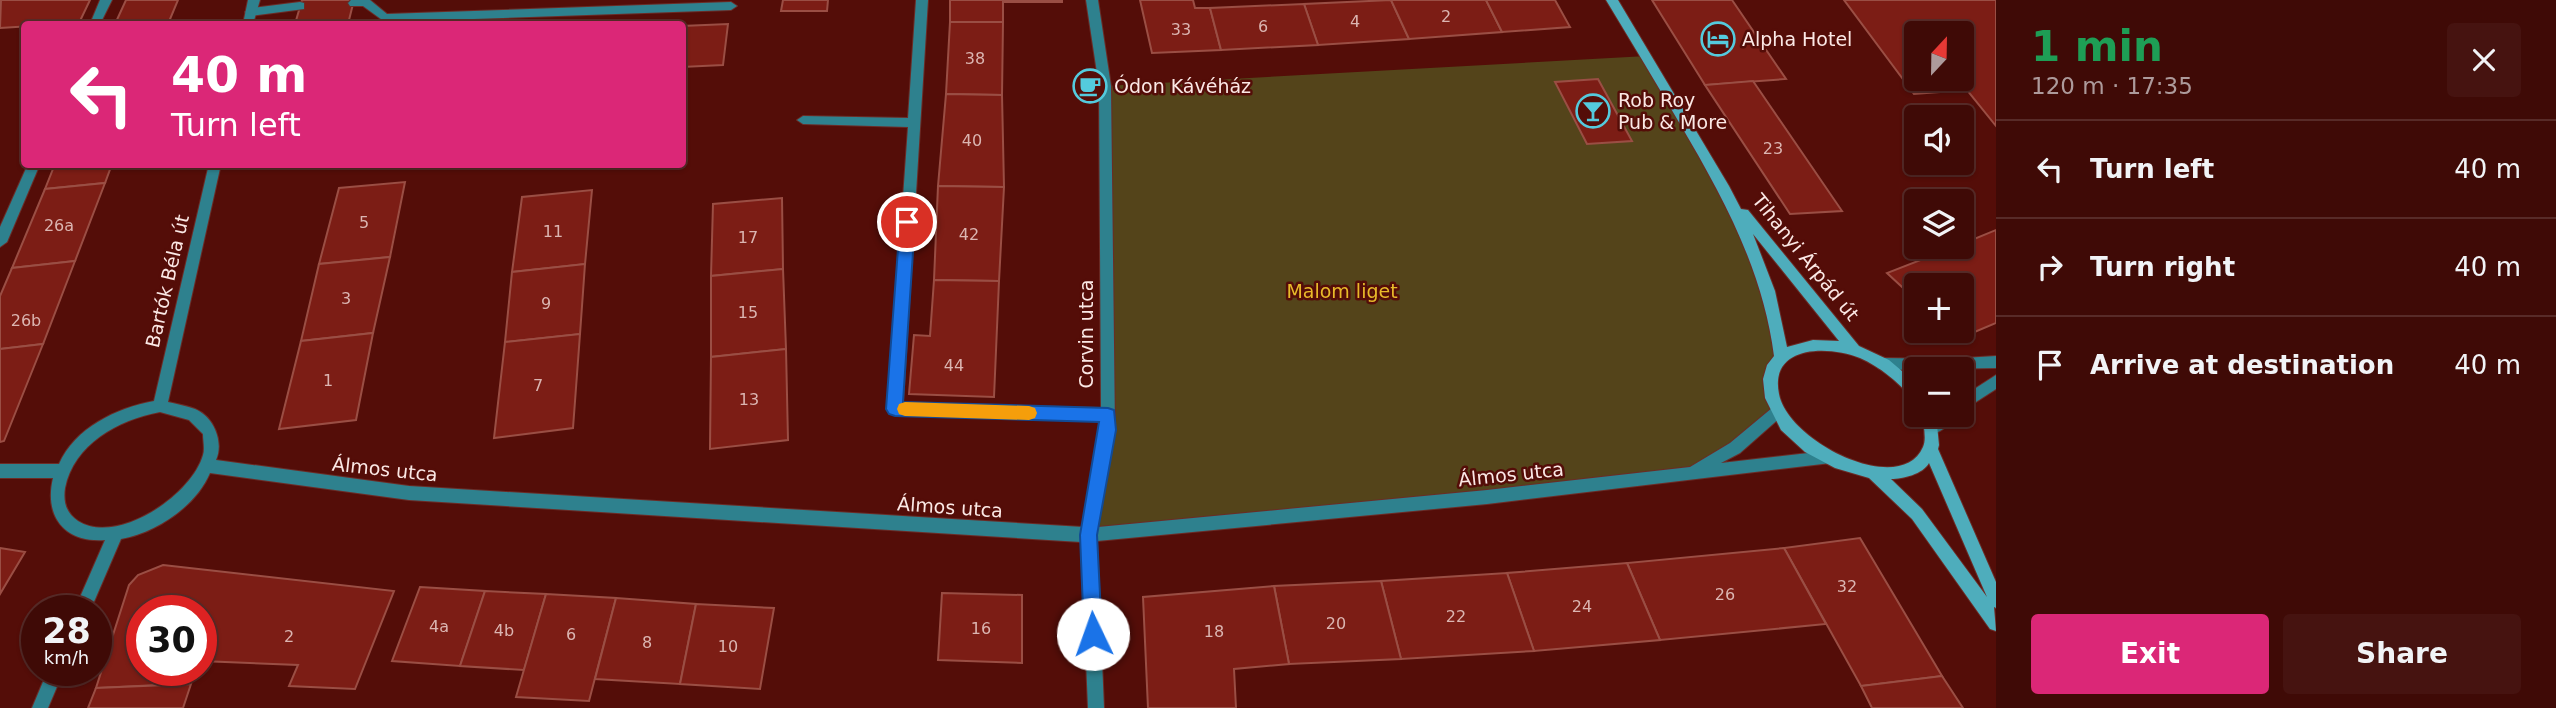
<!DOCTYPE html>
<meta charset="utf-8">
<style>
body{margin:0;font-family:"DejaVu Sans",sans-serif;background:#461310;color:#f1f3f6;height:100vh;display:flex;flex-direction:column;font-size:26px;white-space:nowrap}
*{box-sizing:border-box;margin:0}
p{font-size:23px;color:#ad9a9b}
.icon{flex:none;width:38px;height:38px;fill:none;stroke:currentColor;stroke-width:2;stroke-linecap:round;stroke-linejoin:round}
.map{position:relative;flex:1;overflow:hidden}
.panel{display:flex;flex-direction:column;background:#3f0a06;width:560px}
.panel>*{flex:none}
.banner{position:absolute;left:21px;top:21px;width:665px;height:147px;border-radius:7px;box-shadow:0 2px 5px #0004,0 0 0 2px #582b28;background:#db2777;color:#fff;overflow:hidden}
.needle{width:46px;rotate:22deg}
.buttons{position:absolute;left:1904px;top:21px;display:grid;gap:14px}
.buttons a{display:grid;place-items:center;width:70px;height:70px;border-radius:7px;background:#3f0a06;box-shadow:0 2px 5px #0004,0 0 0 2px #582b28;font-size:35px}
.speed{position:absolute;left:21px;top:595px;display:flex;gap:14px;font-size:35px;font-weight:700;text-align:center}
.speed>*{display:grid;place-content:center;width:91px;height:91px;border-radius:50%;background:#3f0a06;box-shadow:0 2px 5px #0004,0 0 0 2px #582b28;line-height:1}
.speed small{font-size:18px;font-weight:400}
.speed .limit{border:10px solid #d22;background:#fff;color:#111}
.pin{position:absolute;display:grid;place-items:center;width:60px;height:60px;color:#fff;margin:-30px;border:4px solid #fff;border-radius:50%;box-shadow:0 2px 7px #0007}
.me{position:absolute;width:77px;margin:-38px;rotate:357deg;stroke-linejoin:round;filter:drop-shadow(0 0 5px #0008)}
.turn{display:flex;align-items:center;gap:24px;height:147px;padding:0 35px;font-size:32px}
.turn .icon{width:91px;height:91px;stroke-width:2.5}
.turn b{display:block;font-size:49px;line-height:60px}
.round{display:grid;place-items:center;flex:none;width:74px;height:74px;border-radius:7px;background:#461310}
.summary{display:flex;align-items:center;justify-content:space-between;height:119px;padding:0 35px}
h1{font-size:42px;font-weight:600;line-height:52px;color:#1e9e55}
.button{display:flex;gap:14px;margin-top:auto;padding:14px 35px}
.button a{flex:1;height:80px;border-radius:7px;background:#db2777;color:#fff;font-size:28px;font-weight:600;line-height:80px;text-align:center}
.button a+a{background:#461310;color:#f1f3f6}
ul{padding:0;list-style:none}
li{display:flex;align-items:center;gap:21px;height:98px;padding:0 35px;border-top:2px solid #582b28}
li div{flex:1}
li b{display:block;font-size:26px}
li em{font-style:normal}
main{display:flex;flex:1;min-height:0}
.map>svg:first-child{display:block}
.green{fill:#54441a}
.building{fill:#7c1d15;stroke:#9a4e44;stroke-width:2;fill-rule:evenodd}
.lines{fill:none;stroke-linecap:round;stroke-linejoin:round}
.lane-casing{stroke:#6b2c27;stroke-width:2}
.street-casing{stroke:#6b2c27;stroke-width:2}
.secondary-casing{stroke:#6b2c27;stroke-width:2}
.lane{fill:#2e818e;fill-rule:evenodd}
.street{fill:#2e818e;fill-rule:evenodd}
.secondary{fill:#4eadbc;fill-rule:evenodd}
.route{fill:#1a73e8;stroke:#114b97;stroke-width:2}
.slow{fill:#f59e0b}
.labels{text-anchor:middle;dominant-baseline:central;stroke-width:5;stroke-linejoin:round;paint-order:stroke}
.number-label{font-size:16px;fill:#dbb5b1}
.poi-label{font-size:19px;fill:#fbe8e5;stroke:#540d08;text-anchor:start}
.street-label{font-size:19px;fill:#fbe8e5;stroke:#540d08}
.park-label{font-size:19px;fill:#e8ba2a;stroke:#540d08}
</style>
<main>
<div class="map">
<svg width="1996" height="708" viewBox="0 0 1996 708">
<rect width="100%" height="100%" fill="#540d08"/>
<path class="green" d="M 1647,56 L 1761,270 L 1775,364 L 1777,412 L 1689,474 L 1089,535 L 1108,430 L 1105,86 Z"/>
<g class="building">
<path d="M 90,0 L 79,23 L 0,28 L 1,0 Z"/>
<path d="M 126,0 L 178,0 L 168,24 L 115,24 Z"/>
<path d="M 302,0 L 354,0 L 348,24 L 295,24 Z"/>
<path d="M 783,0 L 828,0 L 827,11 L 781,11 Z"/>
<path d="M 950,0 L 1062,0 L 1062,2 L 1003,2 L 1003,22 L 950,22 Z"/>
<path d="M 1140,0 L 1193,0 L 1195,8 L 1210,8 L 1221,50 L 1152,53 Z"/>
<path d="M 1391,0 L 1409,39 L 1318,45 L 1304,4 Z"/>
<path d="M 1391,0 L 1486,0 L 1502,32 L 1409,39 Z"/>
<path d="M 1486,0 L 1555,0 L 1570,27 L 1502,32 Z"/>
<path d="M 1652,0 L 1732,0 L 1786,79 L 1705,85 Z"/>
<path d="M 1844,0 L 1996,0 L 1996,126 L 1967,90 L 1914,94 ZM 1916,33 L 1962,33 L 1962,79 L 1916,79 Z"/>
<path d="M 1304,4 L 1318,45 L 1221,50 L 1210,8 Z"/>
<path d="M 950,22 L 1003,22 L 1002,95 L 946,94 Z"/>
<path d="M 728,24 L 723,65 L 682,67 L 682,26 Z"/>
<path d="M 1598,79 L 1632,141 L 1587,144 L 1555,82 Z"/>
<path d="M 1753,81 L 1842,211 L 1790,214 L 1705,85 Z"/>
<path d="M 946,94 L 1002,95 L 1004,187 L 938,186 Z"/>
<path d="M 55,164 L 112,164 L 105,183 L 45,189 Z"/>
<path d="M 405,182 L 390,257 L 319,264 L 339,188 Z"/>
<path d="M 105,183 L 75,261 L 12,268 L 45,189 Z"/>
<path d="M 938,186 L 1004,187 L 999,281 L 934,280 Z"/>
<path d="M 592,190 L 585,264 L 512,272 L 522,197 Z"/>
<path d="M 782,198 L 783,269 L 711,276 L 713,204 Z"/>
<path d="M 1996,230 L 1996,323 L 1958,339 L 1949,331 L 1962,331 L 1962,285 L 1916,285 L 1916,300 L 1887,273 L 1954,247 L 1962,247 L 1962,244 Z"/>
<path d="M 390,257 L 373,333 L 301,341 L 319,264 Z"/>
<path d="M 75,261 L 43,344 L 0,349 L 0,296 L 12,268 Z"/>
<path d="M 585,264 L 580,334 L 505,342 L 512,272 Z"/>
<path d="M 783,269 L 786,349 L 711,357 L 711,276 Z"/>
<path d="M 934,280 L 999,281 L 994,397 L 909,394 L 914,335 L 930,336 Z"/>
<path d="M 373,333 L 356,420 L 279,429 L 301,341 Z"/>
<path d="M 580,334 L 573,428 L 494,438 L 505,342 Z"/>
<path d="M 43,344 L 4,441 L 0,442 L 0,349 Z"/>
<path d="M 786,349 L 788,440 L 710,449 L 711,357 Z"/>
<path d="M 1860,538 L 1942,676 L 1861,686 L 1784,548 Z"/>
<path d="M 0,548 L 25,552 L 0,594 Z"/>
<path d="M 1784,548 L 1826,624 L 1660,640 L 1627,563 Z"/>
<path d="M 1627,563 L 1660,640 L 1534,651 L 1507,573 Z"/>
<path d="M 163,565 L 394,591 L 355,689 L 289,686 L 298,665 L 201,661 L 201,611 L 142,611 L 142,670 L 185,670 L 180,684 L 96,688 L 129,585 L 138,575 Z"/>
<path d="M 1507,573 L 1534,651 L 1401,659 L 1381,581 Z"/>
<path d="M 1381,581 L 1401,659 L 1289,664 L 1274,586 Z"/>
<path d="M 1274,586 L 1289,664 L 1234,669 L 1236,708 L 1148,708 L 1143,597 Z"/>
<path d="M 420,587 L 485,591 L 460,666 L 392,661 Z"/>
<path d="M 485,591 L 546,594 L 524,670 L 460,666 Z"/>
<path d="M 942,593 L 1022,595 L 1022,663 L 938,660 Z"/>
<path d="M 546,594 L 616,598 L 589,701 L 516,697 Z"/>
<path d="M 616,598 L 696,604 L 680,684 L 595,679 Z"/>
<path d="M 696,604 L 774,608 L 760,689 L 680,684 Z"/>
<path d="M 1942,676 L 1963,708 L 1872,708 L 1861,686 Z"/>
<path d="M 191,684 L 183,708 L 88,708 L 96,688 Z"/>
</g>
<g class="lines">
<defs>
<g id="lane">
<path d="M 351,0 L 370,0 L 387,14 L 731,2 L 737,6 L 731,10 L 385,22 L 363,6 L 350,6 L 348,3 Z"/>
<path d="M 300,2 L 304,3 L 304,9 L 251,16 L 245,12 L 251,8 Z"/>
</g>
<g id="street">
<path d="M 100,0 L 112,0 L 100,24 L 90,24 Z"/>
<path d="M 248,0 L 260,0 L 253,24 L 243,24 Z"/>
<path d="M 916,0 L 928,0 L 903,403 L 1101,408 L 1099,86 L 1086,0 L 1098,0 L 1111,86 L 1115,430 L 1098,527 L 1487,490 L 1690,467 L 1730,443 L 1772,408 L 1777,406 L 1782,408 L 1784,412 L 1782,416 L 1740,453 L 1721,463 L 1826,451 L 1831,453 L 1833,458 L 1831,463 L 1487,504 L 1097,541 L 1104,708 L 1088,708 L 1081,542 L 409,500 L 210,473 C 196,506 156,533 121,539 L 90,611 L 74,611 L 105,540 C 64,543 44,516 53,478 L 0,478 L 0,464 L 59,464 C 75,428 116,408 154,401 L 209,164 L 221,164 L 168,402 C 177,404 187,406 195,409 C 214,417 224,442 216,460 L 409,486 L 1083,527 L 1101,421 L 895,415 L 890,413 L 888,409 L 908,127 L 803,124 L 797,120 L 803,116 L 908,118 ZM 160,412 L 189,420 L 203,434 C 203,441 205,449 203,455 C 192,495 117,546 78,521 C 66,513 63,502 65,488 C 74,444 118,420 160,412 Z"/>
<path d="M 28,164 L 40,164 L 7,242 L 0,247 L 0,227 Z"/>
<path d="M 1996,356 L 1996,368 L 1883,370 L 1878,368 L 1876,364 L 1878,360 L 1883,358 L 1947,359 Z"/>
<path d="M 1996,375 L 1996,389 L 1962,411 L 1962,397 Z"/>
<path d="M 1938,415 L 1955,415 C 1951,424 1938,436 1928,433 L 1926,428 Z"/>
<path d="M 48,670 L 64,670 L 48,708 L 32,708 Z"/>
</g>
<path id="secondary" d="M 1606,0 L 1618,0 L 1729,186 L 1741,209 L 1748,210 L 1859,346 L 1889,360 L 1916,383 L 1916,399 L 1911,397 C 1897,381 1880,367 1860,358 C 1828,345 1769,345 1779,394 C 1788,442 1901,498 1923,447 C 1927,438 1923,424 1922,415 L 1936,415 L 1939,445 L 1938,449 L 1996,582 L 1996,608 L 1994,607 L 1996,631 L 1990,629 L 1912,519 L 1869,478 L 1835,468 L 1805,452 L 1781,430 L 1765,398 L 1763,379 L 1767,365 L 1774,356 C 1763,270 1723,197 1680,124 C 1656,83 1631,41 1606,0 ZM 1753,234 L 1839,341 L 1813,340 L 1787,347 L 1775,291 ZM 1929,463 L 1987,597 L 1922,509 L 1891,479 C 1903,479 1923,474 1929,463 Z"/>
</defs>
<use href="#lane" class="lane-casing"/>
<use href="#street" class="street-casing"/>
<use href="#secondary" class="secondary-casing"/>
<use href="#lane" class="lane"/>
<use href="#street" class="street"/>
<use href="#secondary" class="secondary"/>
</g>
<path class="route" d="M 907,217 L 915,222 L 903,402 L 1108,408 L 1114,410 L 1116,430 L 1097,535 L 1102,634 L 1100,640 L 1093,643 L 1086,640 L 1084,634 L 1080,535 L 1099,422 L 895,416 L 889,414 L 886,409 L 900,222 Z"/>
<path class="slow" d="M 905,402 L 1029,406 L 1035,408 L 1037,413 L 1035,418 L 1029,420 L 905,416 L 899,414 L 897,409 L 899,404 Z"/>
<defs>
<symbol id="hotel-ring" viewBox="-11 -11 22 22"><circle r="9.5" fill="#540d08" stroke="#54cadd" stroke-width="1.5"/><path d="M-6-4.5h1.5V1H6V5H4.5V3h-9V5H-6ZM-4 0a1.8 1.8 0 1 1 3.6 0ZM.5 0V-2.5h3Q6-2.5 6 0Z" fill="#54cadd"/></symbol>
<symbol id="cafe-ring" viewBox="-11 -11 22 22"><circle r="9.5" fill="#540d08" stroke="#54cadd" stroke-width="1.5"/><path d="M-5.5-4.5H6V0H3Q3 3.5 0 3.5H-2.5Q-5.5 3.5-5.5 0ZM3-3.2v2h1.7v-2ZM-6 4.5H4V6H-6Z" fill="#54cadd"/></symbol>
<symbol id="bar-ring" viewBox="-11 -11 22 22"><circle r="9.5" fill="#540d08" stroke="#54cadd" stroke-width="1.5"/><path d="M-6-5H6L.8 .8V4.5H3.5V6h-7V4.5H-.8V.8Z" fill="#54cadd"/></symbol>
</defs>
<g fill-rule="evenodd">
<use href="#hotel-ring" x="1699" y="20" width="38" height="38"/>
<use href="#cafe-ring" x="1071" y="67" width="38" height="38"/>
<use href="#bar-ring" x="1574" y="92" width="38" height="38"/>
</g>
<g class="labels">
<g class="number-label">
<text x="1446" y="16">2</text>
<text x="1355" y="21">4</text>
<text x="1263" y="26">6</text>
<text x="1181" y="29">33</text>
<text x="975" y="58">38</text>
<text x="972" y="140">40</text>
<text x="1773" y="148">23</text>
<text x="364" y="222">5</text>
<text x="59" y="225">26a</text>
<text x="553" y="231">11</text>
<text x="969" y="234">42</text>
<text x="748" y="237">17</text>
<text x="346" y="298">3</text>
<text x="546" y="303">9</text>
<text x="748" y="312">15</text>
<text x="26" y="320">26b</text>
<text x="954" y="365">44</text>
<text x="328" y="380">1</text>
<text x="538" y="385">7</text>
<text x="749" y="399">13</text>
<text x="1847" y="586">32</text>
<text x="1725" y="594">26</text>
<text x="1582" y="606">24</text>
<text x="1456" y="616">22</text>
<text x="1336" y="623">20</text>
<text x="439" y="626">4a</text>
<text x="981" y="628">16</text>
<text x="504" y="630">4b</text>
<text x="1214" y="631">18</text>
<text x="571" y="634">6</text>
<text x="289" y="636">2</text>
<text x="647" y="642">8</text>
<text x="728" y="646">10</text>
</g>
<g class="poi-label">
<text x="1742" y="39">Alpha Hotel</text>
<text x="1114" y="86">Ódon Kávéház</text>
<text x="1618" y="100">Rob Roy<tspan x="1618" dy="22">Pub &amp; More</tspan></text>
</g>
<g class="street-label">
<text transform="translate(1806 257) rotate(51)">Tihanyi Árpád út</text>
<text transform="translate(167 281) rotate(-77)">Bartók Béla út</text>
<text transform="translate(1086 334) rotate(-90)">Corvin utca</text>
<text transform="translate(385 469) rotate(6)">Álmos utca</text>
<text transform="translate(1511 474) rotate(-6)">Álmos utca</text>
<text transform="translate(950 507) rotate(4)">Álmos utca</text>
</g>
<g class="park-label">
<text x="1342" y="291">Malom liget</text>
</g>
</g>
</svg>
<div class="buttons">
<a><svg class="needle" viewBox="-14 -14 28 28"><path d="M0-13l5 13h-10z" fill="#e53935"/><path d="M0 13l5-13h-10z" fill="#ad9a9b"/></svg></a>
<a><svg class="icon" aria-label="sound" viewBox="0 0 24 24"><path d="M4 9h4l5-4v14l-5-4H4zM17 9q2 3 0 6"/></svg></a>
<a><svg class="icon" aria-label="layers" viewBox="0 0 24 24"><path d="M12 4l9 5-9 5-9-5zM3 14l9 5 9-5"/></svg></a>
<a>+</a>
<a>−</a>
</div>
<div class="speed"><div>28<small>km/h</small></div><div class="limit">30</div></div>
<div class="pin" style="left:907px;top:222px;background:#d93025"><svg class="icon" aria-label="arrive" viewBox="0 0 24 24"><path d="M6 21V4h12l-3 4 3 4H6"/></svg></div>
<svg class="me" style="left:1093px;top:634px" viewBox="-20 -20 40 40"><circle r="19" fill="#fff"/><path d="M0-13L10 11 0 6-10 11z" fill="#1a73e8"/></svg>
<div class="banner">
<div class="turn"><svg class="icon" aria-label="left" viewBox="0 0 24 24"><path d="M17 20v-9H6M10 6l-5 5 5 5"/></svg><div><b>40 m</b>Turn left</div></div>
</div>
</div>
<section class="panel">
<div class="summary"><div><h1>1 min</h1><p>120 m · 17:35</p></div><a class="round"><svg class="icon" aria-label="close" viewBox="0 0 24 24"><path d="M6 6l12 12M18 6L6 18"/></svg></a></div>
<ul>
<li><svg class="icon" aria-label="left" viewBox="0 0 24 24"><path d="M17 20v-9H6M10 6l-5 5 5 5"/></svg><div><b>Turn left</b></div><em>40 m</em></li>
<li><svg class="icon" aria-label="right" viewBox="0 0 24 24"><path d="M7 20v-9h11M14 6l5 5-5 5"/></svg><div><b>Turn right</b></div><em>40 m</em></li>
<li><svg class="icon" aria-label="arrive" viewBox="0 0 24 24"><path d="M6 21V4h12l-3 4 3 4H6"/></svg><div><b>Arrive at destination</b></div><em>40 m</em></li>
</ul>
<div class="button"><a>Exit</a><a>Share</a></div>
</section>
</main>
